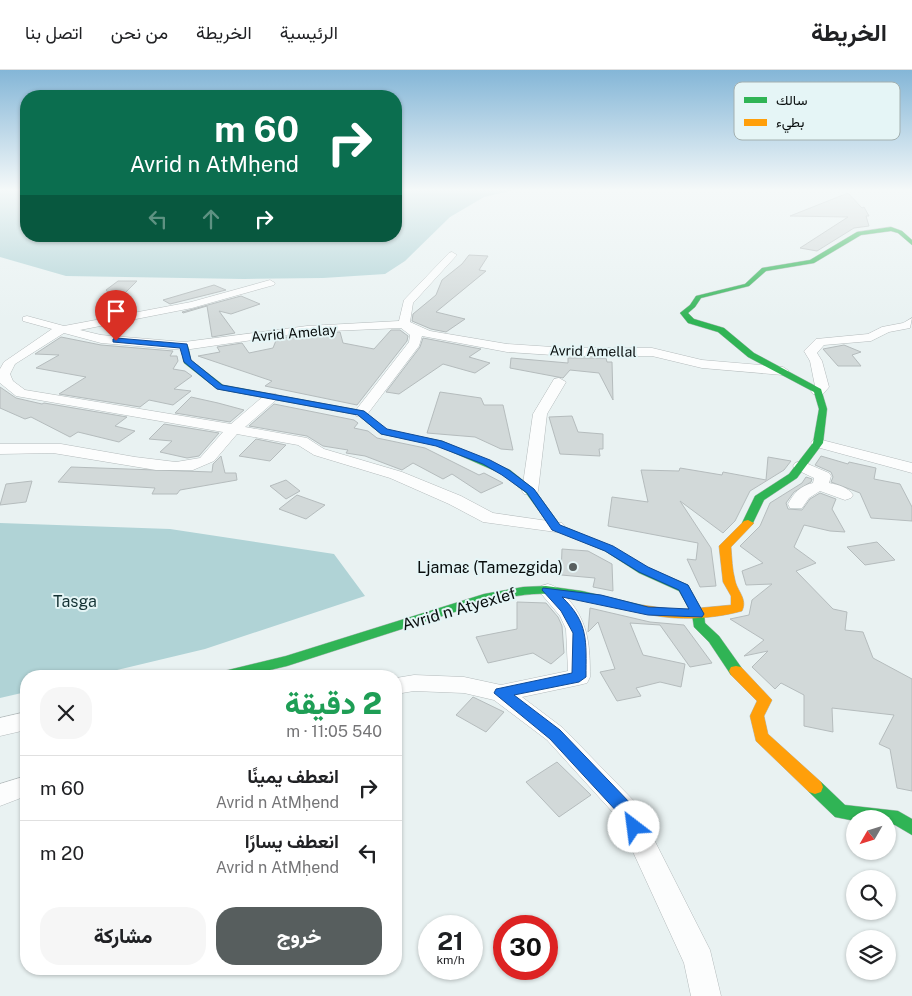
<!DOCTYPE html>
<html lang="ar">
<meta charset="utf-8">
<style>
body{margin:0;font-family:"Public Sans",Vazirmatn,sans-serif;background:#f6f6f6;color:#202124;direction:rtl;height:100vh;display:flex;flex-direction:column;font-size:19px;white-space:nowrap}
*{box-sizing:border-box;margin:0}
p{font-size:16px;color:#757577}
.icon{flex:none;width:28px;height:28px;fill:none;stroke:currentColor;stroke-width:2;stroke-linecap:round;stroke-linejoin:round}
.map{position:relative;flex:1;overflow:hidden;direction:ltr}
.sheet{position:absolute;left:20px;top:600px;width:382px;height:305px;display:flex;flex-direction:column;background:#fff;border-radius:20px;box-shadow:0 1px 4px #0004;direction:rtl}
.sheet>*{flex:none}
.hud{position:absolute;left:20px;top:20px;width:382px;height:152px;border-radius:20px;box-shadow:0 1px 4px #0004;direction:rtl;background:#0b6e4f;color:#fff;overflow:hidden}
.needle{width:32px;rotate:231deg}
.buttons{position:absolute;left:846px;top:740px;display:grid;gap:10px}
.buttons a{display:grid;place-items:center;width:50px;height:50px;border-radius:50%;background:#fff;box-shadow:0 1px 4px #0004;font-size:25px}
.speed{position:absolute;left:418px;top:845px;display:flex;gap:10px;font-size:25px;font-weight:700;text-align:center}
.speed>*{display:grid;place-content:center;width:65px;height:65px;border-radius:50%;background:#fff;box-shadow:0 1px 4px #0004;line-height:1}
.speed small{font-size:12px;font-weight:400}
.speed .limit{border:8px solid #d22;background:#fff;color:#111}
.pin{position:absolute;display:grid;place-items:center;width:42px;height:42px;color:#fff;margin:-51px -21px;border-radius:50% 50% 50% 0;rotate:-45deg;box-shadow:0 0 5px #0007}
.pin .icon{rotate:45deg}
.me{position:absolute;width:55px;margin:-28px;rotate:330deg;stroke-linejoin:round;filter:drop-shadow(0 0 4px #0008)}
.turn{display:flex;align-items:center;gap:18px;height:105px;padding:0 20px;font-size:22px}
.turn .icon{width:65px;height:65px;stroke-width:2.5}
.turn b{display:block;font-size:35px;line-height:42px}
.lanes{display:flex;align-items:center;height:48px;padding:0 20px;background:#0003;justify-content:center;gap:25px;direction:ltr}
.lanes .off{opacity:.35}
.round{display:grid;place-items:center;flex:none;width:52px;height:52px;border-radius:20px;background:#f6f6f6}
.headline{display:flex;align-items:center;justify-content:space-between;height:85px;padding:0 20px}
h1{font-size:30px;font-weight:800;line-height:38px;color:#1e9e55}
.button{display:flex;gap:10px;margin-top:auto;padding:10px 20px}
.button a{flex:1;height:58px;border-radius:20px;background:#575e5e;color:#fff;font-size:20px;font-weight:800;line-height:58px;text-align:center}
.button a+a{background:#f6f6f6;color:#202124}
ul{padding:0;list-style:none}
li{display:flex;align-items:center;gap:15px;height:65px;padding:0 20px;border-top:1px solid #e0e0e0}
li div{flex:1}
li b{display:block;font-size:19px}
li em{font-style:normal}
header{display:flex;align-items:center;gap:30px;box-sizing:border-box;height:70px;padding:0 25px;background:#fff;border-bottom:1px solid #e0e0e0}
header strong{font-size:24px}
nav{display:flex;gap:28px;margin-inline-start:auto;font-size:18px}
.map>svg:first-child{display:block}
.forest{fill:#b0d3d6}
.building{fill:#d2d9d9;stroke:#b5bcbd}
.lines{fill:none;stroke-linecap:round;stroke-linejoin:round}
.street-casing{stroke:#b4bbbc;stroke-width:1}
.fast-casing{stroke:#b4bbbc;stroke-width:1}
.slow-casing{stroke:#b4bbbc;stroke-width:1}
.street{fill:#fcfdfd;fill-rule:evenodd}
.fast{fill:#30b455;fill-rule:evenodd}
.slow{fill:#ff9f0a;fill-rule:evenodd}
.route{fill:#1a73e8;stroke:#114b97}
.poi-dot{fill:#575e5e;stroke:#e5f5f6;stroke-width:2}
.labels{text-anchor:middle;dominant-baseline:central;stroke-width:4;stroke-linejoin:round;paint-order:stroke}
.far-street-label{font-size:14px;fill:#090e0e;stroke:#e5f5f6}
.poi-label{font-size:16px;fill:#090e0e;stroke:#e5f5f6;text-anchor:end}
.park-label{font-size:16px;fill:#133133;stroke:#e5f5f6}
.street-label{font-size:16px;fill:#090e0e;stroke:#e5f5f6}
.key{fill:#e5f5f6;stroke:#a3b0b0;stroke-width:1}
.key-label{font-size:14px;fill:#090e0e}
</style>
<header>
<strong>الخريطة</strong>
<nav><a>الرئيسية</a><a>الخريطة</a><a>من نحن</a><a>اتصل بنا</a></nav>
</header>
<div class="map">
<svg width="912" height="926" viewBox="0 0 912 926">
<rect width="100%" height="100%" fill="#e9f2f2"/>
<g class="forest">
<path d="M 0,120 L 26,120 L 26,166 L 396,166 L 396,120 L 514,120 L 484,127 L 450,147 L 405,191 L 385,204 L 323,208 L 244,209 L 66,206 L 0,187 Z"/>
<path d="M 0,453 L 170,459 L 334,484 L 365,526 L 205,579 L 92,606 L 26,606 L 26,622 L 0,628 Z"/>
</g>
<g class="building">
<path d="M 848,123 L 862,138 L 864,137 L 869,146 L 866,146 L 869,156 L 854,158 L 817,181 L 800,178 L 848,147 L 790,146 Z"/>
<path d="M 469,185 L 488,186 L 479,200 L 486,201 L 436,242 L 465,249 L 446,262 L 431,259 L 412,251 L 413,244 L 436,225 L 442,210 L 462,194 Z"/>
<path d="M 118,211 L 137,211 L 116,232 L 106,220 Z"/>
<path d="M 214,215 L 226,220 L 170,234 L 163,230 Z"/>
<path d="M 241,226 L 260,234 L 231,244 L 219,241 L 235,263 L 212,267 L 207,236 L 183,243 L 182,242 Z"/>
<path d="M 391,260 L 400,260 L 408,266 L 407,271 L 357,335 L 265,316 L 272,311 L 198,286 L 220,282 L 217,277 L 242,273 L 249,283 L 273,278 L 277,268 L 340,262 L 343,273 L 374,279 Z"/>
<path d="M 61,267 L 101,275 L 173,281 L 170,286 L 177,286 L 178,291 L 173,299 L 185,301 L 192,306 L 174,319 L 191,321 L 173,335 L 149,330 L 140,337 L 59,324 L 86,307 L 36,298 L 59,285 L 35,284 Z"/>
<path d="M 423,268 L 481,279 L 469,287 L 490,293 L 475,303 L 443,294 L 399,324 L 386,322 L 420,277 Z"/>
<path d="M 844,275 L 861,282 L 852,285 L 861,296 L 838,296 L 823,279 Z"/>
<path d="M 511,288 L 568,293 L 568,288 L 606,288 L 607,292 L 612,292 L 613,330 L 599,303 L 570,300 L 563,308 L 510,298 Z"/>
<path d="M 0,317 L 16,328 L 42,334 L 44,333 L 127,347 L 115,356 L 135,361 L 119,372 L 78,362 L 70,367 L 31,347 L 25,349 L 0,338 Z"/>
<path d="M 440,322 L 481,328 L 484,335 L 503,335 L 513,380 L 501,379 L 475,367 L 427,363 Z"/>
<path d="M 191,327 L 218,333 L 244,340 L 230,352 L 175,343 Z"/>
<path d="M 274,334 L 354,350 L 358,353 L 354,358 L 368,361 L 377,368 L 425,378 L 479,405 L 484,403 L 503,413 L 481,423 L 452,404 L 443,409 L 413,393 L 402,400 L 365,386 L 346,383 L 348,380 L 323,376 L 307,366 L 249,356 Z"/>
<path d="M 572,346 L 578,362 L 603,364 L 603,379 L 599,379 L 600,386 L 560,384 L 549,347 Z"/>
<path d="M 164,354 L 219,363 L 199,386 L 187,388 L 160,382 L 172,371 L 149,369 Z"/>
<path d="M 256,369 L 286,375 L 270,391 L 239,386 Z"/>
<path d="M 221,386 L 225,403 L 236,403 L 237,410 L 180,420 L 177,424 L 152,424 L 155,418 L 58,412 L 71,397 L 212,402 L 213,394 Z"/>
<path d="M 821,386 L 848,394 L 849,392 L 876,398 L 874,409 L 900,414 L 912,437 L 912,451 L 871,448 L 860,423 L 831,412 L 833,407 L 831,402 L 815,395 Z"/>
<path d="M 768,387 L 791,391 L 784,400 L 750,421 L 735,451 L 723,463 L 680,431 L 711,478 L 716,516 L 700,517 L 687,489 L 696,490 L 698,473 L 608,456 L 612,427 L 648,432 L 641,400 L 679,401 L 680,398 L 722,405 L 723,402 L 766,410 Z"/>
<path d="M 806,407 L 812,409 L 811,412 L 794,422 L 786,433 L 788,439 L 802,440 L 810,429 L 820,423 L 836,429 L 832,439 L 845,462 L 830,461 L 804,455 L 794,477 L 816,493 L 796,501 L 833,539 L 847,542 L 845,560 L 863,562 L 873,588 L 912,609 L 912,721 L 897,718 L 890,679 L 879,674 L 894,645 L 832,638 L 833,662 L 804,656 L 804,625 L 781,613 L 775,619 L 752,597 L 768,581 L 744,586 L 764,570 L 730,549 L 749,545 L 752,530 L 772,514 L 746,515 L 742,501 L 763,493 L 740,476 L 760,456 L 770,433 L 802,413 Z"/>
<path d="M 286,410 L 300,421 L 286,429 L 270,416 Z"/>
<path d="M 32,411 L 26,432 L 0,435 L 6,414 Z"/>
<path d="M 297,425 L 325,435 L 306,449 L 279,439 Z"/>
<path d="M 877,472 L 895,490 L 865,495 L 847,477 Z"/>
<path d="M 562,479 L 588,481 L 612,494 L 613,521 L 593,517 L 595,508 L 561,505 Z"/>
<path d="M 517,532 L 546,533 L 558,547 L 562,556 L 564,583 L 551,594 L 533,583 L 488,593 L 476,567 L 517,559 Z"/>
<path d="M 590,538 L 650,552 L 684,555 L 712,593 L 690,597 L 660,555 L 630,553 L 643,585 L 685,594 L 681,617 L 660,612 L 636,618 L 641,626 L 617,631 L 600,602 L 615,599 L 598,552 L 588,562 Z"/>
<path d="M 473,627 L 504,642 L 486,662 L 456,645 Z"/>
<path d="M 557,692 L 591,725 L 559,747 L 526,712 Z"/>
</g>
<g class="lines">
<defs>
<g id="street">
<path d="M 452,182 L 457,185 L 455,187 L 413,233 L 410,252 L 430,261 L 507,274 L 568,278 L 652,278 L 702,290 L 783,297 L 789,301 L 783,305 L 702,298 L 652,286 L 568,286 L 507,282 L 422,266 L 419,276 L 366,346 L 356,346 L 354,343 L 356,340 L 409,272 L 410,265 L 401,258 L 307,262 L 184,280 L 101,273 L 64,263 L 15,294 L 10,304 L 13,311 L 25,320 L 231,354 L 266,324 L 276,324 L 278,327 L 276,330 L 245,357 L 307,368 L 324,379 L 402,402 L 461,426 L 493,443 L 562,453 L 565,457 L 562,461 L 556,462 L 483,452 L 449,434 L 390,408 L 314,385 L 298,375 L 237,364 L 214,391 L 193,400 L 156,400 L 53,383 L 0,384 L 0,374 L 61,374 L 135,387 L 176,392 L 200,388 L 223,362 L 16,326 L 0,313 L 0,299 L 4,292 L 52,259 L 23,251 L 23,247 L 27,246 L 64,256 L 191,232 L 270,210 L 275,213 L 274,215 L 192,238 L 80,260 L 101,265 L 184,272 L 307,256 L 399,251 L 404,230 L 449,183 Z"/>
<path d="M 912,248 L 910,258 L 889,262 L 871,271 L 824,275 L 817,283 L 822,291 L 829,317 L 823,324 L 813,324 L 811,321 L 815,316 L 810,291 L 804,281 L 816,269 L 868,264 L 882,257 L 903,253 Z"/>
<path d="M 559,308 L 566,312 L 547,344 L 538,421 L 536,424 L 524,424 L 522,421 L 533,344 L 554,309 Z"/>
<path d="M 818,369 L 912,393 L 912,403 L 813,376 L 811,373 L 813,370 Z"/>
<path d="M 801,391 L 829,403 L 831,406 L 829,413 C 838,415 848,417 853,425 L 851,428 L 845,430 L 820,421 L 809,428 L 802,438 L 790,438 L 788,434 C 794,423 800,416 813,413 L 814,408 L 795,399 L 793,396 L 795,393 Z"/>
<path d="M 548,514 C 557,516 563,523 569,530 C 589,554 590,577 590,607 L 587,613 L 579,615 L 522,627 L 563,658 L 635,732 L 710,880 L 721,926 L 691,926 L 684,893 L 617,747 L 547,670 L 494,630 L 464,623 L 414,621 L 396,624 L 396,608 L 414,605 L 464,607 L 501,615 L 568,601 L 566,559 L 560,546 L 538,520 L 541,516 Z"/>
<path d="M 26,642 L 26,660 L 0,666 L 0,648 Z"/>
<path d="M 26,706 L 26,726 L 0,736 L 0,714 Z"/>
</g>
<g id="fast">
<path d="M 891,157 L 902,161 L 912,170 L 912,175 L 898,163 L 891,161 L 861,165 L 814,193 L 766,201 L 749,216 L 701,228 L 695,237 L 688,243 L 694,249 L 724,258 L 754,283 L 821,319 L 827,339 L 823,373 L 797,408 L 764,430 L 752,455 L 744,455 L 742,453 L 755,426 L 789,404 L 813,373 L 819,339 L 814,322 L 748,287 L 718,262 L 688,253 L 680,243 L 690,235 L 696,226 L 745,214 L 762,198 L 810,190 L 857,162 Z"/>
<path d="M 181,274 L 188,276 L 191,290 L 223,315 L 364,341 L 387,360 L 442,371 L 510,400 L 534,419 L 560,455 L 613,477 L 647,497 L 688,515 L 704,544 L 705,553 L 719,566 L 741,597 L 743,601 L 741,605 L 736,606 L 731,605 L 709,572 L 694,557 L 692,544 L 679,521 L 639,503 L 605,481 L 552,459 L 526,423 L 502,404 L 436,375 L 381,364 L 358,345 L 217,319 L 184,293 Z"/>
<path d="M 546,516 L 582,521 L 646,536 L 648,539 L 646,542 L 642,543 C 611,536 579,525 547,524 C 527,523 506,528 486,532 L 287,596 L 245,606 L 218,606 L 220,602 L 286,586 L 484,524 L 523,517 Z"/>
<path d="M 815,710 L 821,712 L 845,735 L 898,741 L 912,749 L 912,765 L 895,755 L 888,754 L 888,749 L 855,749 L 855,751 L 835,747 L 809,722 L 807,717 L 809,712 Z"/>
</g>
<g id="slow">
<path d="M 748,450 L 754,453 L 731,477 C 732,488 732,499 735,510 C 737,521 748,529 742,541 C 709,550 671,551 638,542 L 636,539 L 638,536 L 642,535 L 678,540 L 731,535 L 731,526 L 723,512 L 719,476 L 744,451 Z"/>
<path d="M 736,596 L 741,597 L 772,630 L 764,646 L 768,664 L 821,712 L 823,717 L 821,722 L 815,724 L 809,722 L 756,671 L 750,646 L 757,631 L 731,605 L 729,601 L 731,597 Z"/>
</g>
</defs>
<use href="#street" class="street-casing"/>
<use href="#fast" class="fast-casing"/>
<use href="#slow" class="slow-casing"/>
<use href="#street" class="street"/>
<use href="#fast" class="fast"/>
<use href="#slow" class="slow"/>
</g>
<linearGradient id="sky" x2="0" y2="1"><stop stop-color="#84b6d7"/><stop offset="0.48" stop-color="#f5f9f9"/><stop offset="1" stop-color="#f5f9f9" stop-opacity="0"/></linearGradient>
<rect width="912" height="250" fill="url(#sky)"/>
<path class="route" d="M 116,268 L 187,274 L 191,290 L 222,315 L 364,341 L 387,359 L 442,371 L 490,390 L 509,400 L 534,419 L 560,455 L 613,476 L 648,497 L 688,515 L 704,544 L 702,547 L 648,545 L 562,527 C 589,553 586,571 586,607 L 579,612 L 514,625 L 560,660 L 632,735 L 643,757 L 640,762 L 634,764 L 628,762 L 620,745 L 550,669 L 494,623 L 496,619 L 501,618 L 572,603 L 573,563 L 561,541 L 542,520 L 543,518 L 601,525 L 648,537 L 689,539 L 679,520 L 639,502 L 605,481 L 552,460 L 527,423 L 502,405 L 483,394 L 436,376 L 381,364 L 358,345 L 217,319 L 184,292 L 180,278 L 113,272 L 113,269 Z"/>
<circle class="poi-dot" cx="573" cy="497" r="5"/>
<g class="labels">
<g class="far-street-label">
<text transform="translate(294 263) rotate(-5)">Avrid Amelay</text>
<text transform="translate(593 281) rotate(1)">Avrid Amellal</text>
</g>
<g class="poi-label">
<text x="563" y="497">Ljamaɛ (Tamezgida)</text>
</g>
<g class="park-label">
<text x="75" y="531">Tasga</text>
</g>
<g class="street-label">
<text transform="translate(459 539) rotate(-16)">Avrid n Atyexlef</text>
</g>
</g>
<rect x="734" y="12" width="166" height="58" rx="8" class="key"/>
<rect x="744" y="27" width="23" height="6" fill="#30b455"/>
<rect x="744" y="49" width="23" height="7" fill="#ff9f0a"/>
<g class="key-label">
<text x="776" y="35">سالك</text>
<text x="776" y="57">بطيء</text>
</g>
</svg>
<div class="buttons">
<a><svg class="needle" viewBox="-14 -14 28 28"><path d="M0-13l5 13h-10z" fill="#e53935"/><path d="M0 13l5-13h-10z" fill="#757577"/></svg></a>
<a><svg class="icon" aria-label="search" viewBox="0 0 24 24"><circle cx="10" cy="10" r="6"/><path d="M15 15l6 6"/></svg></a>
<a><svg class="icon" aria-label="layers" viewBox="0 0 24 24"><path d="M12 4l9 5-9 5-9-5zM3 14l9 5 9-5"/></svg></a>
</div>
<div class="speed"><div>21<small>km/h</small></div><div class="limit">30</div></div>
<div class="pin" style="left:116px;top:271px;background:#d93025"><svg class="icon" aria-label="arrive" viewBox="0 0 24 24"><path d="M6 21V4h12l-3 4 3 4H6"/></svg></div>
<svg class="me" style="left:634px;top:757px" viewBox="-20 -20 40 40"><circle r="19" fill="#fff"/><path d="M0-13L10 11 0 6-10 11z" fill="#1a73e8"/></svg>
<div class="hud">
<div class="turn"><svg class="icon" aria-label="right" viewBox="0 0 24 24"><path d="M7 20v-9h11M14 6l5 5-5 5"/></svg><div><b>60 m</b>Avrid n AtMḥend</div></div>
<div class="lanes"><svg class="icon off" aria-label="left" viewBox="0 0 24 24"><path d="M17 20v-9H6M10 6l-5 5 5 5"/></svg><svg class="icon off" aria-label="ahead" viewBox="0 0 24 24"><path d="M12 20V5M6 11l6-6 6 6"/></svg><svg class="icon" aria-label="right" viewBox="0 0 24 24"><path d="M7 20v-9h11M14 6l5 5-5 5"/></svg></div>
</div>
<section class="sheet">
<div class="headline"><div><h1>2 دقيقة</h1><p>540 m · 11:05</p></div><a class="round"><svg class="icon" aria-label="close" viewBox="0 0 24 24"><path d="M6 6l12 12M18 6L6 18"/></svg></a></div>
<ul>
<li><svg class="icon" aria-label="right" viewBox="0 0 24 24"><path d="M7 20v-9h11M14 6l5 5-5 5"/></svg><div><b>انعطف يمينًا</b><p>Avrid n AtMḥend</p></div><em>60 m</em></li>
<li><svg class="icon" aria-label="left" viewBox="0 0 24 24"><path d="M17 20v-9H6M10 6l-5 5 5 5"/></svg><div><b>انعطف يسارًا</b><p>Avrid n AtMḥend</p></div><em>20 m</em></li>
</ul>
<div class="button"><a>خروج</a><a>مشاركة</a></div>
</section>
</div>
